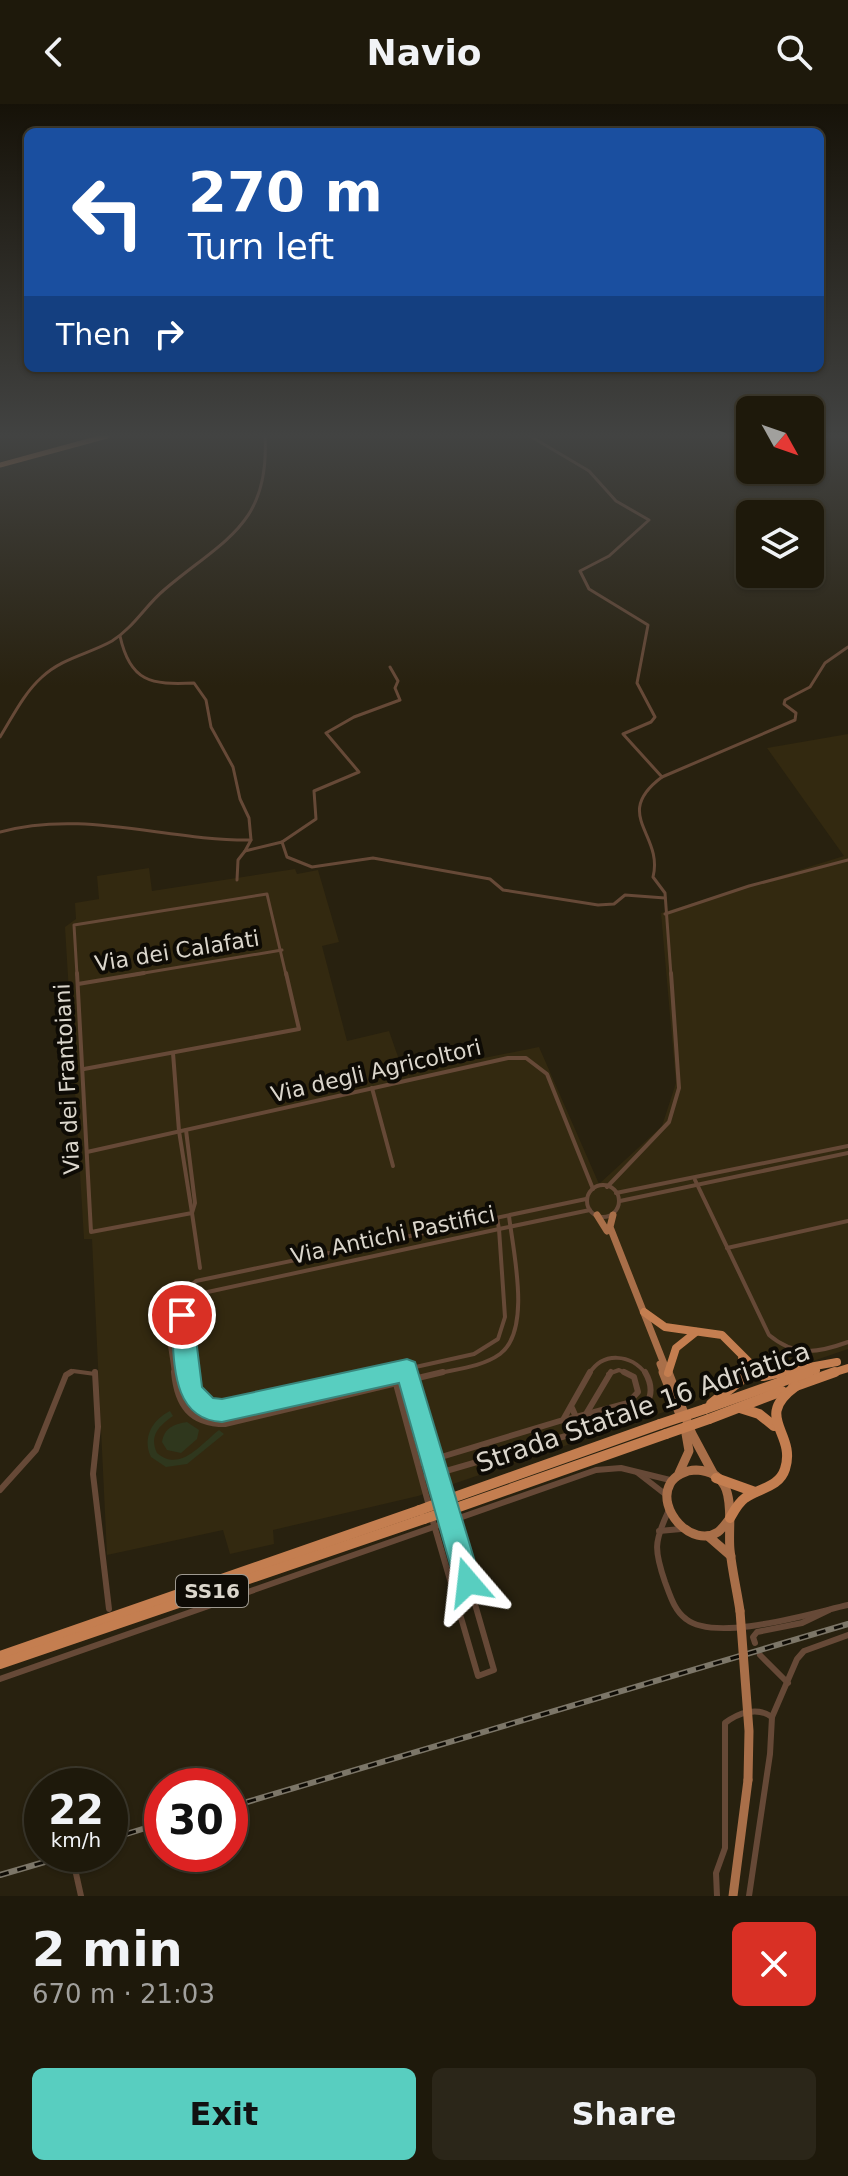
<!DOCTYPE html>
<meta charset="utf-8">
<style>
body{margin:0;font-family:"DejaVu Sans",sans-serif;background:#2b2619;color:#f1f3f6;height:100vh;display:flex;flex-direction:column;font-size:30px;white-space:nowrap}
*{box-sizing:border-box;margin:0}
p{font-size:26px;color:#a1a09d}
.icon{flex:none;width:44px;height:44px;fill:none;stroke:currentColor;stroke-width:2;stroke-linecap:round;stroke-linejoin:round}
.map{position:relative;height:1792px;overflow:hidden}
.details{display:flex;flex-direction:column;background:#1e190b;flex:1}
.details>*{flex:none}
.hud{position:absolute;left:24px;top:24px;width:800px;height:244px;border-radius:12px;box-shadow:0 2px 6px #0004,0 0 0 2px #3c382c;background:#1a4fa0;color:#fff;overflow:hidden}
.needle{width:52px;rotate:130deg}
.tools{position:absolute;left:736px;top:292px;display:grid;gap:16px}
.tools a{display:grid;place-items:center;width:88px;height:88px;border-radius:12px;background:#1e190b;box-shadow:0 2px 6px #0004,0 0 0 2px #3c382c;font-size:40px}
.speed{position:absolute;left:24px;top:1664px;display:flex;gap:16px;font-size:40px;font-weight:700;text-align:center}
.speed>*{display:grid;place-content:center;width:104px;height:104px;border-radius:50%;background:#1e190b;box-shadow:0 2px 6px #0004,0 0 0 2px #3c382c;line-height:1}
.speed small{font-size:20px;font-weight:400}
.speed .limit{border:12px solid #d22;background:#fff;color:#111}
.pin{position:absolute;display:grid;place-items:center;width:68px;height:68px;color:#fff;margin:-34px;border:4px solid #fff;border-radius:50%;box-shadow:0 2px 8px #0007}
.me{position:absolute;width:88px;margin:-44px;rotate:343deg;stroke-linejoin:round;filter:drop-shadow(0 0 6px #0008)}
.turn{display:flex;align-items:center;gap:28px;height:168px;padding:0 32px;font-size:36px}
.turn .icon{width:104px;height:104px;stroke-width:2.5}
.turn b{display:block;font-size:56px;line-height:68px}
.then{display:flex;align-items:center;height:76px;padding:0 32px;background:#0003;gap:16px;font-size:30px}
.round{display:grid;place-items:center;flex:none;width:84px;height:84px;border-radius:12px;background:#2b2619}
.headline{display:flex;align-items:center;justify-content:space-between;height:136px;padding:0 32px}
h1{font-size:48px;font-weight:800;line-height:60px}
.action{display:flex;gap:16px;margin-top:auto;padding:16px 32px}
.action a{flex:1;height:92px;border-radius:12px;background:#58cec0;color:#111;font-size:32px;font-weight:800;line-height:92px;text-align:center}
.action a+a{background:#2b2619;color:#f1f3f6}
header{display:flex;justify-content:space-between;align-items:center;height:104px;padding:0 32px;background:#1e190b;font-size:36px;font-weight:800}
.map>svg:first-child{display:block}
.built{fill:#332910}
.green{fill:#2f371d}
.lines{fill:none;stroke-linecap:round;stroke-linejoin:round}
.stream{stroke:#234b53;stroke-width:2}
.minor-far2{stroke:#664937;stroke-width:3}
.minor-far1{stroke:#664937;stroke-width:4}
.minor{stroke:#664937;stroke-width:6}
.major-far1{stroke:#a96f49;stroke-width:7}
.major{stroke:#a96f49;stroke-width:9}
.highway-far2{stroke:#c47e50;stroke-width:5}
.highway-far1{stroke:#c47e50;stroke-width:8}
.highway{stroke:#c47e50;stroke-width:10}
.rail-casing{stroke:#7c7668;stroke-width:6}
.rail{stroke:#0e0b05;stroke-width:3;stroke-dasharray:9;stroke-linecap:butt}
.major-bridge{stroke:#a96f49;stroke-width:9}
.highway-bridge{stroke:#c47e50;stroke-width:10}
.route{fill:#58cec0;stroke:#39867d;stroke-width:2}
.labels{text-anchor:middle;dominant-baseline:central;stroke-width:8;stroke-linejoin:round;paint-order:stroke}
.shield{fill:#0e0b05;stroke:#9e9990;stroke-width:2}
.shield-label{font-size:20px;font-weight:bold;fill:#dbd6cc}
.street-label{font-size:22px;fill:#dbd6cc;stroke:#0e0b05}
.near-street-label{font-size:26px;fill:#dbd6cc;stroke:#0e0b05}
</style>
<header><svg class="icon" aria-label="back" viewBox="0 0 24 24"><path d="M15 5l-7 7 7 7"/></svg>Navio<svg class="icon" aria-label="search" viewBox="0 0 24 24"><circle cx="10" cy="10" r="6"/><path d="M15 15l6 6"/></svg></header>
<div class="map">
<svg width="848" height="1792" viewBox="0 0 848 1792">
<rect width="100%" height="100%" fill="#28210f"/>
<path class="built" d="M 848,630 L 848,1245 L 418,1392 L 273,1426 L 274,1440 L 230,1450 L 223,1426 L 107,1451 L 92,1135 L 84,1135 L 65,823 L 76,815 L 75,799 L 99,795 L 97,772 L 149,764 L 152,787 L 295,765 L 297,770 L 318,766 L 339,838 L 322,842 L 347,937 L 389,927 L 404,970 L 539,943 L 599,1080 L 662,1022 L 676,979 L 661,809 L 844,752 L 767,644 Z"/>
<g class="green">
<path d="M 170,1307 L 173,1312 C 159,1322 149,1331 157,1349 C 180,1369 201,1340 219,1326 L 224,1330 L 187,1360 L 166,1363 L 151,1353 C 142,1334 152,1316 170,1307 Z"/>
<path d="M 187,1318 L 199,1326 L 197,1335 L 181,1349 L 167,1346 L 162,1338 C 164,1324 174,1320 187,1318 Z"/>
</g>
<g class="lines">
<path class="stream" d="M 840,332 L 848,337"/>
<g class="minor-far2">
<path d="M 530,332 L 589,367 L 616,397 L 649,416 L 609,452 L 580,467 L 589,485 L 648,521 L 637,579 L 655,613 L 651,618 L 623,630 L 662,673 C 611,711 664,730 653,773 L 665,789 L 671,871"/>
<path d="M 120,532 C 130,578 151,581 194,579 L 206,596 L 211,623 L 233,663 L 240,695 L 249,714 L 251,736"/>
<path d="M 0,633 C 13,612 24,589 42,573 C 62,554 89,550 112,537 C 133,524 146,501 164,486 C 224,435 270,421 265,332"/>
<path d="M 662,673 L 795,616 L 796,609 L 784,600 L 785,596 L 810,583 L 825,559 L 848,543"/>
<path d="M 0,728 C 84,705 166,737 251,736 L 245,747 L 282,738 L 287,753 L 312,763 L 373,754 L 490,775 L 503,786 L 598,801 L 614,800 L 625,791 L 665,794"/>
<path d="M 282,738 L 316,715 L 314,687 L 359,668 L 326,629 L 354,613 L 400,596 L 395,584 L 398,577 L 390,563"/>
<path d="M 237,776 L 238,756 L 245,747"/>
<path d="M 665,810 L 749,782 L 848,756"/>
<path d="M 77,871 L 74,821 L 267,790 L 286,871"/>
<path d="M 132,871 L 282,846"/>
</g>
<g class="minor-far1">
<path d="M 77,869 L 91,1128 L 192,1109 L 179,1027 L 173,949"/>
<path d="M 78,880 L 144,869"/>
<path d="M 84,965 L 299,925 L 286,869"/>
<path d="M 372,984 L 393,1062"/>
<path d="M 186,1026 L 195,1099 L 192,1109 L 200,1164"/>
<path d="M 87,1048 L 508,954 L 526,954 L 547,970 L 593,1085"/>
<path d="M 695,1076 L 769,1231 C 795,1253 818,1249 848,1238"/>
<circle cx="603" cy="1097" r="16"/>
<path d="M 607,1083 L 669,1018 L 679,984 L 671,869"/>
<path d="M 616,1089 L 848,1042"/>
<path d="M 620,1097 L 848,1049"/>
<path d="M 497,1114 L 499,1125"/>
<path d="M 499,1125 L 590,1106"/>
<path d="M 727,1144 L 848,1117"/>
<path d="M 407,1266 L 408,1270"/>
<path d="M 67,1270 L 73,1267 L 95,1270"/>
<path d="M 174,1270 C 169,1224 157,1210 196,1177 L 586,1095"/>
<path d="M 190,1270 C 186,1241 171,1205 203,1189 L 499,1125"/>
<path d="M 384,1270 L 474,1250 L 498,1235 L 505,1213 L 499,1125"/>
<path d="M 435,1270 C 456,1265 482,1263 500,1250 C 532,1226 513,1147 509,1112"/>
<path d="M 589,1270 C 603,1247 631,1250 646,1270"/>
<path d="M 608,1270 L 619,1266 L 628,1270"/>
</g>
<g class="minor">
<path d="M 95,1268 L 98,1323 L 93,1370 L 109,1505"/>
<path d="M 174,1268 C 177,1301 190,1320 225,1320 L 443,1268"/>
<path d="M 190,1268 C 194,1297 194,1299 222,1307 L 393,1268"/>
<path d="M 408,1268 L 494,1566 L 478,1572 L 432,1414"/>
<path d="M 393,1269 L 429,1402"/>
<path d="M 572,1304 L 582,1327"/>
<path d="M 586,1310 L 611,1268"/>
<path d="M 565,1316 L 628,1299 L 638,1288 L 634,1273 L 624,1268"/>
<path d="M 418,1360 L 563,1316 L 590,1268"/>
<path d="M 638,1369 L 665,1390"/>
<path d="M 422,1374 L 634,1312 C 650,1300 656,1287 645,1268"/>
<path d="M 0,1386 L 36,1346 L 66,1271 L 71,1268"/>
<path d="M 668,1408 C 654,1438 654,1446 665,1478 C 670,1491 674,1506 686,1515 C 716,1539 812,1509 848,1501"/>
<path d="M 659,1427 L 681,1425"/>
<path d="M 755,1539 L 753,1533 L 757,1528 L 802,1519 L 829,1506"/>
<path d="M 760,1551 L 788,1579"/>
<path d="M 0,1575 L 596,1366 L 621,1364 L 670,1376"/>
<path d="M 772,1613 L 797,1555 L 804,1547 L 848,1531"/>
<path d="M 75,1765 L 81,1792"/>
<path d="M 717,1792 L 716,1769 L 725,1744 L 725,1619 C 738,1609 757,1602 772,1613 L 770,1650 L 749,1792"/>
</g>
<g class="major-far1">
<path d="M 597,1111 L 607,1127"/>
<path d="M 613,1111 L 610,1123 L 668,1270"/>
<path d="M 660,1260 L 664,1270"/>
</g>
<g class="major">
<path d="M 663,1268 L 681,1313"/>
<path d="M 668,1268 L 692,1330 L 714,1371"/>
<path d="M 679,1369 L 689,1347 L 685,1324"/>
<path d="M 730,1414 C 727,1418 722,1425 718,1428 C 692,1445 656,1405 670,1380 C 674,1372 686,1366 696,1366 C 741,1368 727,1417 730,1446 C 732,1466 737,1487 740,1507"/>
<path d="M 708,1432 L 731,1452"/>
<path d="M 733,1792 L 748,1676"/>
</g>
<path class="highway-far2" d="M 0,361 L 107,332"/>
<g class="highway-far1">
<path d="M 644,1208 L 665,1223 L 722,1231 L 761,1270"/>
<path d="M 668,1269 L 676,1244 L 696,1228"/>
<path d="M 741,1270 L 742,1255"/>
<path d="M 771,1270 L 837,1258"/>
<path d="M 803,1270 L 816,1266"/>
<path d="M 829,1270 L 848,1264"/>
</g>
<g class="highway">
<path d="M 757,1268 L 763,1272 L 782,1268"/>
<path d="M 793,1283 L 835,1268"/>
<path d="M 711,1300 L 741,1276 L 741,1268"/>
<path d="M 740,1304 L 759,1310 L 774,1322"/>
<path d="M 705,1305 L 809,1268"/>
<path d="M 709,1315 L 782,1287"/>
<path d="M 716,1374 L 755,1388"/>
<path d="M 452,1394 L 660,1320"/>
<path d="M 456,1404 L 666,1330"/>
<path d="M 730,1414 C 734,1407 738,1399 745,1394 C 758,1384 779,1384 785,1365 C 797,1328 752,1314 796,1282"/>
<path d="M 0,1552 L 420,1406"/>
<path d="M 0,1560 L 424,1415"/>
</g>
<defs>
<g id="rail">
<path d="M 230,1703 L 848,1520"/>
<path d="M 110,1735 L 162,1719"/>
<path d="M 0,1771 L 72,1750"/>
</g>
</defs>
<use href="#rail" class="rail-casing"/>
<use href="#rail" class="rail"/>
<path class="major-bridge" d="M 740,1507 L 749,1627 L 748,1676"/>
<g class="highway-bridge">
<path d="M 660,1320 L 705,1305"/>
<path d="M 666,1330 L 709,1315"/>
<path d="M 420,1406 L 452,1394"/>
<path d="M 424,1415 L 456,1404"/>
</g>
</g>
<linearGradient id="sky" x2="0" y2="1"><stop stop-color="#161208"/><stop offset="0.57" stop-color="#424342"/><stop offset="1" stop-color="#424342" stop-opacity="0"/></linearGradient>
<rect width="848" height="582" fill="url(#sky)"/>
<path class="route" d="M 182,1200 L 190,1203 L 193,1211 L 202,1283 L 213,1294 L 222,1295 L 407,1255 L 415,1258 L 481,1478 L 477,1487 L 468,1491 L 459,1487 L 455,1478 L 399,1279 L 222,1318 C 168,1315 175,1251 171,1211 L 174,1203 Z"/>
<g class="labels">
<rect class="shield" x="176" y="1471" width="72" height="32" rx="6"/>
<g class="shield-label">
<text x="212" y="1487">SS16</text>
</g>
<g class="street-label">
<text transform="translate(177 847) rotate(-9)">Via dei Calafati</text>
<text transform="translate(376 967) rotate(-13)">Via degli Agricoltori</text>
<text transform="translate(67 975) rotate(-93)">Via dei Frantoiani</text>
<text transform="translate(393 1131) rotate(-12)">Via Antichi Pastifici</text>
</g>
<g class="near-street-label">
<text transform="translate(643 1303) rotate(-19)">Strada Statale 16 Adriatica</text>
</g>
</g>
</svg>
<div class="tools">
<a><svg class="needle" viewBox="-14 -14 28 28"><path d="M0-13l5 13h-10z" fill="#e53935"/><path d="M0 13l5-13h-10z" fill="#a1a09d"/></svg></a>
<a><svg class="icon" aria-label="layers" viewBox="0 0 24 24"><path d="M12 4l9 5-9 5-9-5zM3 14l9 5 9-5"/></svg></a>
</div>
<div class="speed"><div>22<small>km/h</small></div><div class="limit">30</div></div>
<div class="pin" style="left:182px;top:1211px;background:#d93025"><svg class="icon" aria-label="arrive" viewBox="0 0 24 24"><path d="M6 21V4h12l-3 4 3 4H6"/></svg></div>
<svg class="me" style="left:468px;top:1478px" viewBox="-20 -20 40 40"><path d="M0-17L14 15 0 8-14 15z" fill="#58cec0" stroke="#fff" stroke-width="4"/></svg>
<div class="hud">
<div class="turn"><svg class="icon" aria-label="left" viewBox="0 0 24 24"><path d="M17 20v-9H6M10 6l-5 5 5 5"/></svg><div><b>270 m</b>Turn left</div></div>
<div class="then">Then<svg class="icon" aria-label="right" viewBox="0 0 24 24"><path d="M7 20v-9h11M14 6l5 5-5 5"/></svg></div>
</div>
</div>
<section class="details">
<div class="headline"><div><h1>2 min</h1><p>670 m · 21:03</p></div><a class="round" style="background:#d93025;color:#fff"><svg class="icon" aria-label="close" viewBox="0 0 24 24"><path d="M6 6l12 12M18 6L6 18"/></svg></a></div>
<div class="action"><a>Exit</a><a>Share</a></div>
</section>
